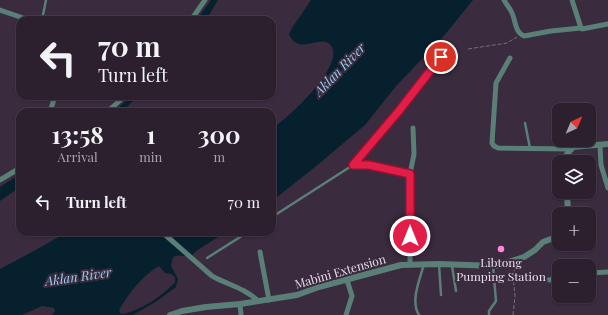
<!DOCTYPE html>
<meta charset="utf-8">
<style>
body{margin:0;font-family:"Playfair Display",serif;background:#342836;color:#f1f3f6;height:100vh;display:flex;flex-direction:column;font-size:15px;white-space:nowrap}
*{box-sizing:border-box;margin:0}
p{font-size:13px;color:#a6a3aa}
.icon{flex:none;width:22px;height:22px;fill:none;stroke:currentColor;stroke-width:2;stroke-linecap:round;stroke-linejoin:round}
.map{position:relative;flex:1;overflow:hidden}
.side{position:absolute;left:16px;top:108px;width:260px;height:128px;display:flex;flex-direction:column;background:#2c202e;border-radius:12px;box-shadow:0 1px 3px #0004,0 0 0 1px #483e4a}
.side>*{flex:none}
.banner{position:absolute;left:16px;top:16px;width:260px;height:84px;border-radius:12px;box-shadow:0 1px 3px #0004,0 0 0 1px #483e4a;background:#2c202e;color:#f1f3f6;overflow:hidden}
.needle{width:26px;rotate:44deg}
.fabs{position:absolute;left:552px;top:103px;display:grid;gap:8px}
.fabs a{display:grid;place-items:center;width:44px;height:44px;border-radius:8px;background:#2c202e;box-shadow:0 1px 3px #0004,0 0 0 1px #483e4a;font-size:20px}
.pin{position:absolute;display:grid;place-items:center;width:34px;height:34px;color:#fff;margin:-17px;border:2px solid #fff;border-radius:50%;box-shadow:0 1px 4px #0007}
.me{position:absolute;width:44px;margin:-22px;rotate:0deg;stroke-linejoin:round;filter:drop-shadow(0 0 3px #0008)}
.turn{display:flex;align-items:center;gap:14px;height:84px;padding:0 16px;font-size:18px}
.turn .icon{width:52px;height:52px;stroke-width:2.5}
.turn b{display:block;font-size:28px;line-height:34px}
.eta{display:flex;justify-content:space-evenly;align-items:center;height:68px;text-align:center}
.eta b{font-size:24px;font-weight:700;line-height:28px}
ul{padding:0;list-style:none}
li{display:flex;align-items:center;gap:12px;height:52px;padding:0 16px}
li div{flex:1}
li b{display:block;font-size:15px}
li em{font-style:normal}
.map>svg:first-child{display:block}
.water{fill:#07202d;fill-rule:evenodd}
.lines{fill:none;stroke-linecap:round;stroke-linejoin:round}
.path{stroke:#7b6e7e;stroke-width:1;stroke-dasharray:4 2;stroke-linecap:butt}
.service{stroke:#597f77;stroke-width:2.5}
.minor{stroke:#597f77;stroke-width:5}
.tertiary{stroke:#597f77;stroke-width:6}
.route-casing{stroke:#92132f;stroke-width:10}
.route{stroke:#e11d48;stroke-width:7}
.poi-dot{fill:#fe86e0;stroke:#3a2b3e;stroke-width:1.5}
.labels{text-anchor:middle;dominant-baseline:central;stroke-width:4;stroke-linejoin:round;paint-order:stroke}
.poi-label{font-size:12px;fill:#e8deea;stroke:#3a2b3e}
.street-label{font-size:12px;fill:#e8deea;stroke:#3a2b3e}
.water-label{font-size:13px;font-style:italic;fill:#96cff2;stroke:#3a2b3e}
</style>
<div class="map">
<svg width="608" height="315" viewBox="0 0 608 315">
<rect width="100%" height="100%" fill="#3a2b3e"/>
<g class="water">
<path d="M 211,0 L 218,0 L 206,20 L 197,20 Z"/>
<path d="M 311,0 L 473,0 L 443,37 L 397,85 L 365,125 L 315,167 L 272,201 L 272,128 C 288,119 343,67 332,47 C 322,31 299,58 289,34 L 292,28 Z"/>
<path d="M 131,96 L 138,96 L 122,112 L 114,112 Z"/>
<path d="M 20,174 L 20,187 L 0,201 L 0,187 Z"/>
<path d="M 67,232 L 226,232 L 196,251 C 189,262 184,252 173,257 L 171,266 L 178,279 L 176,287 L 157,301 L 133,315 L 52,315 L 55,311 L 54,308 L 42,306 L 22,315 L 0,315 L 0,269 L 34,251 ZM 159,266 L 165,273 L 171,274 L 175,277 L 175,282 C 164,295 139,312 121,314 L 119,310 C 129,293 142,276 159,266 Z"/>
</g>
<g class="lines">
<g class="path">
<path d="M 468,49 L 507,43 L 517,37"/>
<path d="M 513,315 L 515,296 L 513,276 L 515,267"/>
</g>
<g class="service">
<path d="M 42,20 L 46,0"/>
<path d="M 558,111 L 559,115"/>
<path d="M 525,123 L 530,148"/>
<path d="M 563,140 L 564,143 L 570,149"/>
<path d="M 354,165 L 369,165 L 410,174"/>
<path d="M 272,217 L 353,165 L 373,144 L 407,101 L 441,57"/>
<path d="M 207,258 L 248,232"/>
<path d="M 439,264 L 441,295"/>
<path d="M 452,266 L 456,291"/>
<path d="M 419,315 C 410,301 420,279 424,264"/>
<path d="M 489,315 L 489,311 L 496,301 L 493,266"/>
</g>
<g class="minor">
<path d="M 504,0 C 506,4 509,7 511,11 C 516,19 514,32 524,36 L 551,31 L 581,28"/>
<path d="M 572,0 L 581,28 L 582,29 L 608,24"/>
<path d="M 0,10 L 29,20"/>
<path d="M 191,20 L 205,0"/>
<path d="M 510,58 L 496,83 L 492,143 L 494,146 L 498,148 L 570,149"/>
<path d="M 50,112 L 55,96"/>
<path d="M 107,112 L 125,96"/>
<path d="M 600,145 L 601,165 L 608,188"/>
<path d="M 0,180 L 20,168"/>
<path d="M 162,232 L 212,276 C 228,285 245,288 258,301"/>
<path d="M 260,252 L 269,300"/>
<path d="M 410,264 L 410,174 L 414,154 L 413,128"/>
<path d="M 589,273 L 608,272"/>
<path d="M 549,280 L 559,278"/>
<path d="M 240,304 L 241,315"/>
<path d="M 346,315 L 352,296 L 347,280"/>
</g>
<g class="tertiary">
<path d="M 567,162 L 567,154 L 573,147 L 608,144"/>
<path d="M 567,192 L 568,214"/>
<path d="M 170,315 L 182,311 L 206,307 L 240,304 L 297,295 L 319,287 L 401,265 L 439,264 L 496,266 L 524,257 L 535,250 L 543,242 L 559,236"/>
</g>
</g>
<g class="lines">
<defs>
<path id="route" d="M 410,236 L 410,174 L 369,165 L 353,165 L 398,112 L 441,57"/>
</defs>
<use href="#route" class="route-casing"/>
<use href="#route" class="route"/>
</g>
<circle class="poi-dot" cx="501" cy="249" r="4"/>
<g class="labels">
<g class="poi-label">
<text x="501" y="262">Libtong<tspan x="501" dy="14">Pumping Station</tspan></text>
</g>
<g class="street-label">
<text transform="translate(340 271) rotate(-16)">Mabini Extension</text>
</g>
<g class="water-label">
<text transform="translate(339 69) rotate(-46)">Aklan River</text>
<text transform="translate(78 276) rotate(-8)">Aklan River</text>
</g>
</g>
</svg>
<div class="fabs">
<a><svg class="needle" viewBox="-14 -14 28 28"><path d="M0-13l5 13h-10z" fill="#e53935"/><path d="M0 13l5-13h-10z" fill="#a6a3aa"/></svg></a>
<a><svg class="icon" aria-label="layers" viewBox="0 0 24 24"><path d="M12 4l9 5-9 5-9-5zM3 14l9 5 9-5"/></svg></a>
<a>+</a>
<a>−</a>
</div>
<div class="pin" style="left:441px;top:57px;background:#d93025"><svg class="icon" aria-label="arrive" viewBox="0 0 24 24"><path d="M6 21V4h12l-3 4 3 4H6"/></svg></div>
<svg class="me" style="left:410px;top:236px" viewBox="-20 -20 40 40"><circle r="17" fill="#e11d48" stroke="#fff" stroke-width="3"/><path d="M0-11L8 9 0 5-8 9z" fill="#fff"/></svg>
<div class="banner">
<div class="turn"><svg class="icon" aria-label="left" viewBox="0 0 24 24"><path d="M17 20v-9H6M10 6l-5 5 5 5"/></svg><div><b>70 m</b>Turn left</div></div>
</div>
<section class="side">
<div class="eta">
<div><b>13:58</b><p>Arrival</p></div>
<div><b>1</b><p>min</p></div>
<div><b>300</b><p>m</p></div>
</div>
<ul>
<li><svg class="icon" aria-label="left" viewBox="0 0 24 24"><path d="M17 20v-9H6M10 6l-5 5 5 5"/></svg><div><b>Turn left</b></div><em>70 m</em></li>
</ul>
</section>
</div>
